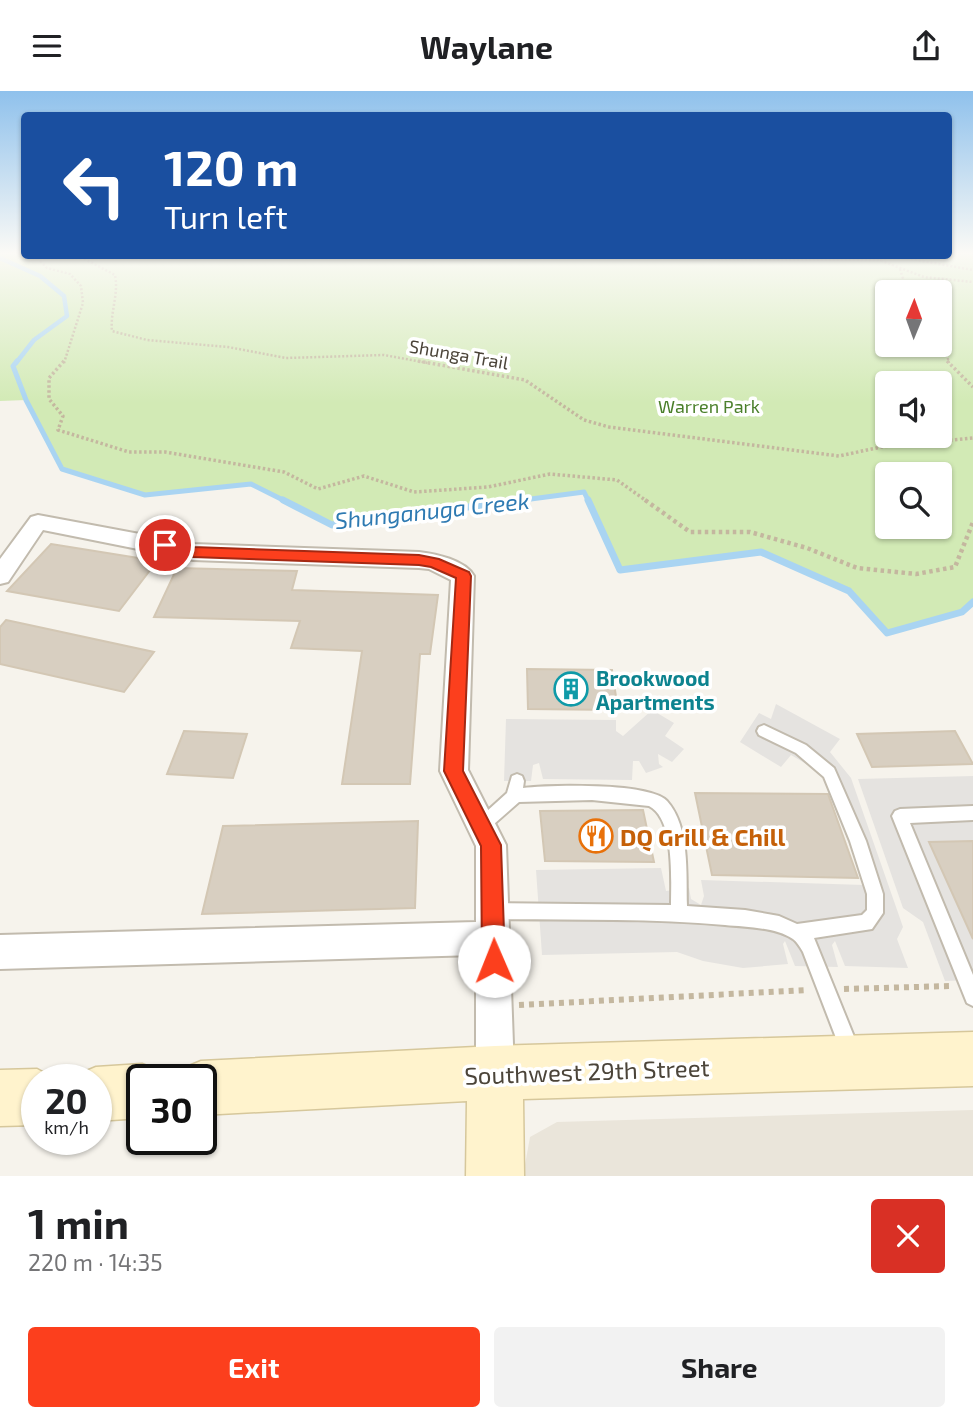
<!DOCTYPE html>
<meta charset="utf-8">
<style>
body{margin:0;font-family:"Exo 2",sans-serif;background:#f2f2f2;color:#202124;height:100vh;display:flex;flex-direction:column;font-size:26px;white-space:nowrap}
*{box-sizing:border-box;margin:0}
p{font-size:23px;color:#757577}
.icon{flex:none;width:38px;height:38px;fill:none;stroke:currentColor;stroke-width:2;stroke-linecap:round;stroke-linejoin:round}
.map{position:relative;height:1085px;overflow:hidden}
.drawer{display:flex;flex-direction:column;background:#fff;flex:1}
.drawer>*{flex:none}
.top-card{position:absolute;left:21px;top:21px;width:931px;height:147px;border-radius:7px;box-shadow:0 2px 5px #0004;background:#1a4fa0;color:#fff;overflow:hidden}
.needle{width:46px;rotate:1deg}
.controls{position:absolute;left:875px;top:189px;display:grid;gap:14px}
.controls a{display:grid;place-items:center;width:77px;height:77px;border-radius:7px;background:#fff;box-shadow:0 2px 5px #0004;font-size:35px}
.speed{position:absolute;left:21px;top:973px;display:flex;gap:14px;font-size:35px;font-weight:700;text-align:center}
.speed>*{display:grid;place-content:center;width:91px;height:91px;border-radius:50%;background:#fff;box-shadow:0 2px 5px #0004;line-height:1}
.speed small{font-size:18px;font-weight:400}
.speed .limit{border:4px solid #111;border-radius:10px;background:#fff;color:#111}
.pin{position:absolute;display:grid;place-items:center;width:60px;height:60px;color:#fff;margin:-30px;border:4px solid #fff;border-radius:50%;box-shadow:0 2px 7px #0007}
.me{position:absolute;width:77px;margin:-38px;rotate:359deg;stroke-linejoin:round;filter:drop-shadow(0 0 5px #0008)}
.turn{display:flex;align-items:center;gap:24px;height:147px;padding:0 28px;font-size:32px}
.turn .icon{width:91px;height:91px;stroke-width:2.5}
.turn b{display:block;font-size:49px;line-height:60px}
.round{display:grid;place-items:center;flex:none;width:74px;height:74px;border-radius:7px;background:#f2f2f2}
.headline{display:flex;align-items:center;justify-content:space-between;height:119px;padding:0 28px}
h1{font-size:42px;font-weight:700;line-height:52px}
.action{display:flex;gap:14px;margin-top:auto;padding:14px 28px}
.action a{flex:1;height:80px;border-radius:7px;background:#fc3f1d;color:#fff;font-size:28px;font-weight:700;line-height:80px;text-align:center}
.action a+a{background:#f2f2f2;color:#202124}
header{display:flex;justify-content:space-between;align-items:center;height:91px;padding:0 28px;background:#fff;font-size:32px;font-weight:700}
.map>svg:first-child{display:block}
.residential{fill:#eae5da}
.green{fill:#d2eab5;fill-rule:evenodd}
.parking{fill:#e5e3e0}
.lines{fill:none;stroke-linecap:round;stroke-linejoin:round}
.stream-far2{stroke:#a9d4f2;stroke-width:4.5}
.stream-far1{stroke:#a9d4f2;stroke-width:5}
.stream{stroke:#a9d4f2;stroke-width:7}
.building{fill:#d8cfc1;stroke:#d3c7b4;stroke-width:2}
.lane-casing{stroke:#c2bbae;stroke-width:4}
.street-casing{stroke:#c2bbae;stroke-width:4}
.secondary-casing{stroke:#d6c79b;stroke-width:3}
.path-far3{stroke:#c4b79f;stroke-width:2.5;stroke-dasharray:2 2;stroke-linecap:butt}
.path-far2{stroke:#c4b79f;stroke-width:3.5;stroke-dasharray:2.5 2.5;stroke-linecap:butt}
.path-far1{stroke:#c4b79f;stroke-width:4.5;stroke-dasharray:3.5 3.5;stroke-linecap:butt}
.path{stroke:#c4b79f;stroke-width:6;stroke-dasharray:5 5;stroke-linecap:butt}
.lane{fill:#fff;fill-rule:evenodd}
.street{fill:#fff;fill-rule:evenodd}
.secondary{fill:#fff3cd;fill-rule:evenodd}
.route{fill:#fc3f1d;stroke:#a42913;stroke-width:2}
.labels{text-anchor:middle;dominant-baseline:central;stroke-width:7;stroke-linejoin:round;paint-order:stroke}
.far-street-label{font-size:18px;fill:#4b4439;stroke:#fff}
.far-park-label{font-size:18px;fill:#4a7f2a;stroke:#fff}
.culture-label{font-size:21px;font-weight:bold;fill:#0d838f;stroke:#fff;text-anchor:start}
.water-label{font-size:23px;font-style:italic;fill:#2e7ab2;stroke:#fff}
.near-food-label{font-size:24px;font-weight:bold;fill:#c56008;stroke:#fff;text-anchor:start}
.near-street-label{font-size:24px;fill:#4b4439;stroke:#fff}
</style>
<header><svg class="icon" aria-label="menu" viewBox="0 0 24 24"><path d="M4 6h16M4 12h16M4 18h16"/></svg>Waylane<svg class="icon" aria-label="share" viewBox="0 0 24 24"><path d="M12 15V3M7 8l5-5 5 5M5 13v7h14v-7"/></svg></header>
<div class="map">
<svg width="973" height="1085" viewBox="0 0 973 1085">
<rect width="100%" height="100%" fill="#f6f3ec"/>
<path class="residential" d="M 973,1019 L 973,1085 L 523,1085 L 530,1046 L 557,1031 Z"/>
<path class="green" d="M 0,161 L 24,161 L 24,164 L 948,164 L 949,161 L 973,161 L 973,511 L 962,521 L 887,542 L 849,500 L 761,461 L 620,479 L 583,401 L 332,434 L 251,393 L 145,404 L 62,378 L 26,309 L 0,310 ZM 887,201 L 940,201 L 940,254 L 887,254 ZM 887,292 L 940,292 L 940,345 L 887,345 ZM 887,383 L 940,383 L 940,436 L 887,436 Z"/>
<g class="parking">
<path d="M 776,613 L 840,648 L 830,661 L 851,687 L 903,836 L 897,848 L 908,877 L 845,875 L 835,850 L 832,854 L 838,876 L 795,875 L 785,850 L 783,853 L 788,873 L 743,877 L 703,870 L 677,861 L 542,864 L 536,779 L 661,777 L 666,800 L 689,797 L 691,808 L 701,814 L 704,805 L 701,789 L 864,794 L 826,689 L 820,681 L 791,664 L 781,676 L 740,651 L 759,622 L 771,628 Z"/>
<path d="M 652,619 L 674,632 L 665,645 L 684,658 L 672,671 L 658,663 L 659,673 L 663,676 L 646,682 L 639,670 L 633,670 L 632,689 L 543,688 L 539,672 L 533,674 L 531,690 L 504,690 L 506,628 L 616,629 L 616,640 L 623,645 Z"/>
<path d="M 973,685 L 973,889 L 945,890 L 923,831 L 903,817 L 858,688 Z"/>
</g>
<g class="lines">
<path class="stream-far2" d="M 0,167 L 40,185 L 64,205 L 67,225 L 34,249 L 16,272"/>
<g class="stream-far1">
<path d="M 17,270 L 13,275 L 26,309 L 62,378 L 145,404 L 251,393 L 287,411"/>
<path d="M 508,411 L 584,401 L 589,411"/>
</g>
<g class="stream">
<path d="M 283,409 L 332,434 L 521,409"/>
<path d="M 588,409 L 620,479 L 761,461 L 849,500 L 887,542 L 962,521 L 973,511"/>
</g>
</g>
<g class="building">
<path d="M 51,453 L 157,470 L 119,520 L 7,500 Z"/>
<path d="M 177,477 L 297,480 L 292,499 L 438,504 L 430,563 L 420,563 L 410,693 L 342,693 L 362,560 L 291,557 L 300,530 L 154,526 Z"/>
<path d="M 6,529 L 20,532 L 154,561 L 124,601 L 0,573 L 0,536 Z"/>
<path d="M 527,578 L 612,579 L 618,619 L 528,618 Z"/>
<path d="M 184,640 L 247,643 L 233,687 L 167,683 Z"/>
<path d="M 955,640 L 973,673 L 872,676 L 857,643 Z"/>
<path d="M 695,702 L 828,703 L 858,787 L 712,784 Z"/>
<path d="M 643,719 L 654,771 L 545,770 L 540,720 Z"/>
<path d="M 418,730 L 415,817 L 202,823 L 223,735 Z"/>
<path d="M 973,750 L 973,848 L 929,751 Z"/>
</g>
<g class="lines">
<defs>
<g id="lane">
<path d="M 764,634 L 806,654 L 834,677 L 866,750 L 883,803 L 883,822 L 872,838 L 814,847 L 859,958 L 857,965 L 850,967 L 843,965 L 803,861 C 800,856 797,851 793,848 C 775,836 745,836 725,834 C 648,827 570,829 493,828 L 487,826 L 485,820 L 487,814 L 493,812 L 671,814 C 671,789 675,728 649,715 L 592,709 L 519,711 L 486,740 L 481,742 L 476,740 L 473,735 L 476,730 L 507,702 L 512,685 L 517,683 L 522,685 L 524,690 L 523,697 C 549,694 649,691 667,710 C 690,736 686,782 687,815 L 745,819 L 779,825 L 797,833 L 862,824 L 867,819 L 867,803 L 850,750 L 824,686 L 796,662 L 759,644 L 757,640 L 759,636 Z"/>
<path d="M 973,715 L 973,729 L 910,732 L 973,884 L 973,915 L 967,912 L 892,725 L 895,720 L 900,718 Z"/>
</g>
<path id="street" d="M 38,424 L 193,453 L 419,461 C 436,463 465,469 474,485 L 468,679 L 506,754 L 514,982 L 508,995 L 495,1001 L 482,995 L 476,982 L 476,864 L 0,878 L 0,844 L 476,831 L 476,755 L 440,680 L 451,489 L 429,478 L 419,477 L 193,469 L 43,439 L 8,491 L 0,493 L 0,468 L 31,426 Z"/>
<g id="secondary">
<path d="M 973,941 L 973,995 L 523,1008 L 524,1085 L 466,1085 L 467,1010 L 201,1024 L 201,989 L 177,989 L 182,978 L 201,970 L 495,955 Z"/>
<path d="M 142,973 L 161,981 L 165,989 L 142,989 L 142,1027 L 96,1030 L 96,989 L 74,989 L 77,984 L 96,976 Z"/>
<path d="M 37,978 L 57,989 L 37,989 L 37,1034 L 0,1035 L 0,979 Z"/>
</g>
</defs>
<use href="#lane" class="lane-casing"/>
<use href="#street" class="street-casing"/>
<use href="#secondary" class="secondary-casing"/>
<g class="path-far3">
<path d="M 35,164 L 47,177 L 70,183 L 81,195 L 83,212 L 64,272"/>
<path d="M 77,164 L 115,184 C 119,203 110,221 112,240 L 147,249 L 228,256 L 286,267 L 384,264 L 428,272"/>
<path d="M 649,164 L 716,168 L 879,169 L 924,186 L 973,191"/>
<path d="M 874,164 L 879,169 L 899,165"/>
<path d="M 899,166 L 973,179"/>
<path d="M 900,178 L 905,194 L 911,201"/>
<path d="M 940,236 L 949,272"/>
</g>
<g class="path-far2">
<path d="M 64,270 L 49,287 L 49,308 L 63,325 L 58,339 L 129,361 L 165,361 L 284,381 L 318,398 L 364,385 L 414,401 L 488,396 L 550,383 L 617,389 L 648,411"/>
<path d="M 418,270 L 525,289 L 584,329 L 609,336 L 839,365 L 881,356 L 973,347"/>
<path d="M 947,270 L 973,296"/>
</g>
<path class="path-far1" d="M 645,409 L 690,441 L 750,441 L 807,457 L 857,477 L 916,483 L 955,476 L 973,431"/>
<g class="path">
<path d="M 844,898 L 951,895"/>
<path d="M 519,914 L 808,899"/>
</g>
<use href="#lane" class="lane"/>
<use href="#street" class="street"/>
<use href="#secondary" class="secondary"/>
</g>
<linearGradient id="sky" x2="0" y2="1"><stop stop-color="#8fc1ec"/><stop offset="0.52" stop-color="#fbfaf6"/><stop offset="1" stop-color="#fbfaf6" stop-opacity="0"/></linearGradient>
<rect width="973" height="312" fill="url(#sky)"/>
<path class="route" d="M 165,449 L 193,456 L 419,464 L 439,468 L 469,481 L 471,485 L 463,680 L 501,754 L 505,870 L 502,878 L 494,881 L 486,878 L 482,870 L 481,755 L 444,680 L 456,487 L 431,476 L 419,474 L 193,466 L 160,457 L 158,454 Z"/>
<defs>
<symbol id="building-ring" viewBox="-11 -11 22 22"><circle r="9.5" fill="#fff" stroke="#0f9aa8" stroke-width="1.5"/><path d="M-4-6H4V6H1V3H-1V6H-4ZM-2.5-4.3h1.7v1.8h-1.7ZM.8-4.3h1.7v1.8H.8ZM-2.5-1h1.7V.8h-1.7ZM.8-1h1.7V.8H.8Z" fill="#0f9aa8"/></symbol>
<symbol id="restaurant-ring" viewBox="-11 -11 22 22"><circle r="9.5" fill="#fff" stroke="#e8710a" stroke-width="1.5"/><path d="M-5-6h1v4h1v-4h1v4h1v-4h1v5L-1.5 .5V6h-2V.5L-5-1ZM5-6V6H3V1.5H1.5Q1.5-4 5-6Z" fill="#e8710a"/></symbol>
</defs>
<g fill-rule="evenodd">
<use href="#building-ring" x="552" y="579" width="38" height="38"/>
<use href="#restaurant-ring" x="577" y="726" width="38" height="38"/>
</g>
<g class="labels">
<g class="far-street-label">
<text transform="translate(459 263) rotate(10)">Shunga Trail</text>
</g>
<g class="far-park-label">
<text x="709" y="315">Warren Park</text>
</g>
<g class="culture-label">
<text x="596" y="586">Brookwood<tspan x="596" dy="24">Apartments</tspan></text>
</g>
<g class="water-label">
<text transform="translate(432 419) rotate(-6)">Shunganuga Creek</text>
</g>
<g class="near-food-label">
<text x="620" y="745">DQ Grill &amp; Chill</text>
</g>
<g class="near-street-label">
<text transform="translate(587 980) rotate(-2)">Southwest 29th Street</text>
</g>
</g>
</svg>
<div class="controls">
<a><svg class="needle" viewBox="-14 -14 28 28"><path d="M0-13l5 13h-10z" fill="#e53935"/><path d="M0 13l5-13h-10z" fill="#757577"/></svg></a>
<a><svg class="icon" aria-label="sound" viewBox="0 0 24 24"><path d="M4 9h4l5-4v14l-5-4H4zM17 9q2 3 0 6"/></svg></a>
<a><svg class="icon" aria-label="search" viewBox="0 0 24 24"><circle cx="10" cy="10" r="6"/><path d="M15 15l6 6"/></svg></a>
</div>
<div class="speed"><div>20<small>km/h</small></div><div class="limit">30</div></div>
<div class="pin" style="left:165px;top:454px;background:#d93025"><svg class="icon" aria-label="arrive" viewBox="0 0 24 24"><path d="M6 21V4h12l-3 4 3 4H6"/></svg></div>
<svg class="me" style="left:494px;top:870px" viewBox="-20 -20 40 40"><circle r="19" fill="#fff"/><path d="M0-13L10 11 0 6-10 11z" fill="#fc3f1d"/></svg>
<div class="top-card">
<div class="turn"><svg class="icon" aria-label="left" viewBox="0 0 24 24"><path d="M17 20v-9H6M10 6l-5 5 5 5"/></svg><div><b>120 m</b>Turn left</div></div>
</div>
</div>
<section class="drawer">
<div class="headline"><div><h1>1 min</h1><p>220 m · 14:35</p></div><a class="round" style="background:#d93025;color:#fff"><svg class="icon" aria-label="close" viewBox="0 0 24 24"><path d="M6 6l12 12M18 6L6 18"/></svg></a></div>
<div class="action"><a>Exit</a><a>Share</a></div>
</section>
